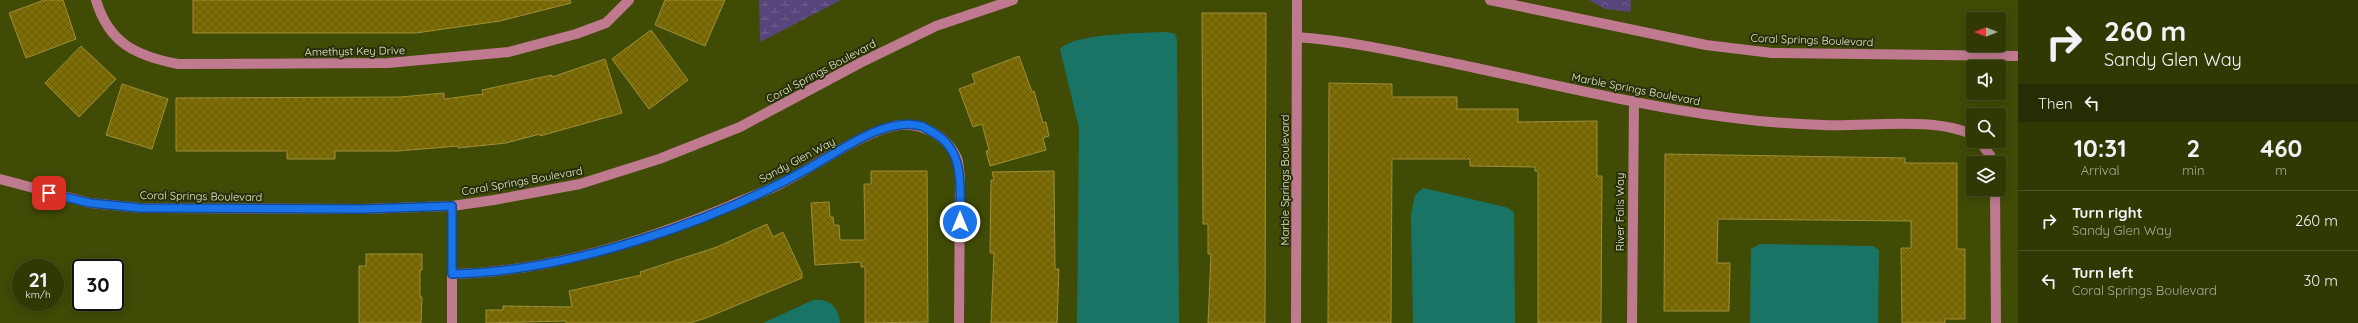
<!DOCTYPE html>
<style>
body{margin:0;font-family:Quicksand,sans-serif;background:#3c4313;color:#f1f3f6;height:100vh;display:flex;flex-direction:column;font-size:15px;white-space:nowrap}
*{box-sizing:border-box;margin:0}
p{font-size:13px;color:#a8ac9a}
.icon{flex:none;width:22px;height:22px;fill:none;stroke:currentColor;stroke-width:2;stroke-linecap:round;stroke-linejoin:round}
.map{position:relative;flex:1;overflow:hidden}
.side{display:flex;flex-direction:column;background:#303804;width:340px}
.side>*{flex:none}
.top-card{background:#303804;color:#f1f3f6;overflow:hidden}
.needle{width:26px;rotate:270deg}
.tools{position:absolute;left:1966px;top:12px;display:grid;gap:8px}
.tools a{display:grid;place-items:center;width:40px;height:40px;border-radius:4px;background:#303804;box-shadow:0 2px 10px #0003,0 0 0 1px #4b5226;font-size:20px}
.speed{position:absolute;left:12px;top:259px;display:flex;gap:8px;font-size:20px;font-weight:700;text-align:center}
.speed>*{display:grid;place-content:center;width:52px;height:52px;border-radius:50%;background:#303804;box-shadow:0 2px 10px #0003,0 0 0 1px #4b5226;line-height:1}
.speed small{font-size:10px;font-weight:400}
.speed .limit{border:2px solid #111;border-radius:6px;background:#fff;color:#111}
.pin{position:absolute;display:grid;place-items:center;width:34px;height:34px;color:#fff;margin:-17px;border-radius:8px;box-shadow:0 2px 6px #0006}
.me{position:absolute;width:44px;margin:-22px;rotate:0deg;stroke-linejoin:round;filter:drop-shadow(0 0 3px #0008)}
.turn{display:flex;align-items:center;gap:14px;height:84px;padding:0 20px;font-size:18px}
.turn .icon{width:52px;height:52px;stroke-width:2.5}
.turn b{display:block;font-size:28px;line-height:34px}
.then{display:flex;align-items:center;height:38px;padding:0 20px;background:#0003;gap:8px;font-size:15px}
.eta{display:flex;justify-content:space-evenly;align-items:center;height:68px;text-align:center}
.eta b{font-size:24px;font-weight:800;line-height:28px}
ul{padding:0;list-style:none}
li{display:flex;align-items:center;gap:12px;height:60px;padding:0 20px;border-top:1px solid #4b5226}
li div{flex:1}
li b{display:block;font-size:15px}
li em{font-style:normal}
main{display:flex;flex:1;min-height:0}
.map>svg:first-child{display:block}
.forest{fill:url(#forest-crowns)}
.wetland{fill:url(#wetland-marsh)}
.water{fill:#197465}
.building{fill:url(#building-cross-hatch);stroke:#9e8e35}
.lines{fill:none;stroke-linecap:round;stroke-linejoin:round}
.minor{stroke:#bf7a90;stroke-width:10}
.route-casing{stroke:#114b97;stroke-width:10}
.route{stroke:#1a73e8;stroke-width:7}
.labels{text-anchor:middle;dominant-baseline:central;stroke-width:4;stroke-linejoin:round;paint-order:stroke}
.street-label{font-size:11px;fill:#e3edc5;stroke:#282f0c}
</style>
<main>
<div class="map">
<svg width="2018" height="323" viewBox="0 0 2018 323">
<defs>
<pattern id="forest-crowns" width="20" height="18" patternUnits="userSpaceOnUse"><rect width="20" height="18" fill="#58457b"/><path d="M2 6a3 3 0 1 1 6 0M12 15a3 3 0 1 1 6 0" fill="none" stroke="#70608c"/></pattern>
<pattern id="wetland-marsh" width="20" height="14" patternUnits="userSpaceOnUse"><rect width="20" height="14" fill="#58457b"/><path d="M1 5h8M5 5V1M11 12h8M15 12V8" fill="none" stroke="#70608c"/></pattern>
<pattern id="building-cross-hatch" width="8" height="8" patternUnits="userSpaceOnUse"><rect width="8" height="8" fill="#806f00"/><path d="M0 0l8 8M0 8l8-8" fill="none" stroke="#625b1e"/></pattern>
</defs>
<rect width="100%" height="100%" fill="#404b06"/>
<path class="forest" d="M 1589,0 L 1631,0 L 1631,12 L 1605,9 Z"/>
<path class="wetland" d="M 759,0 L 841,0 L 760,42 Z"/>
<g class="water">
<path d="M 1167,32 L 1175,34 L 1177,40 L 1179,323 L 1077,323 L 1079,128 L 1060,49 C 1075,33 1144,33 1167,32 Z"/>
<path d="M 1423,188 L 1506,207 L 1514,212 L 1515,323 L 1413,323 L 1411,215 L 1415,195 Z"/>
<path d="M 1760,244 L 1873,246 L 1879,250 L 1878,323 L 1750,323 L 1751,249 Z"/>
<path d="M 813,300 C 830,298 838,307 840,323 L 763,323 Z"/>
</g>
<g class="building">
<path d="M 44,0 L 63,0 L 76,39 L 26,58 L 9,13 Z"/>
<path d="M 193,0 L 570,0 L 571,3 L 500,21 L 416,33 L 193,33 Z"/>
<path d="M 665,0 L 725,0 L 705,46 L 655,25 Z"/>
<path d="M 1202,13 L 1266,13 L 1265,323 L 1208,323 L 1211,254 L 1208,254 L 1208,224 L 1203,224 Z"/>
<path d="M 651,30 L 688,80 L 649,109 L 612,59 Z"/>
<path d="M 81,46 L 116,79 L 79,117 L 45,83 Z"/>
<path d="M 1019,56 L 1032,92 L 1034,91 L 1043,123 L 1046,122 L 1049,136 L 1043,138 L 1046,150 L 990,166 L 986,151 L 989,150 L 982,124 L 973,127 L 959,89 L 975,83 L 972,74 Z"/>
<path d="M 605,59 L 622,113 L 540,136 L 540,134 L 506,143 L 458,148 L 458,146 L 398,151 L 335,151 L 335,159 L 287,159 L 287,151 L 176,151 L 176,98 L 400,97 L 444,93 L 444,99 L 483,94 L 482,90 L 552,75 L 552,77 Z"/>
<path d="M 1329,83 L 1392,84 L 1392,97 L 1457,97 L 1457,109 L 1518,109 L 1518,122 L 1597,121 L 1597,176 L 1602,176 L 1601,323 L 1538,323 L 1538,171 L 1535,171 L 1535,167 L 1470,166 L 1470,159 L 1392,159 L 1391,323 L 1328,323 Z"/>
<path d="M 122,84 L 168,99 L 152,149 L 106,135 Z"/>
<path d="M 1665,154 L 1905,158 L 1905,163 L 1957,163 L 1957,249 L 1965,249 L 1965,319 L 1945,319 L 1945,323 L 1902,323 L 1901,248 L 1911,248 L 1911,221 L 1718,219 L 1717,263 L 1730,263 L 1729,311 L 1664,311 Z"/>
<path d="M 871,171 L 927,171 L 928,322 L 865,323 L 865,267 L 861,267 L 861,262 L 815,265 L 811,203 L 829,202 L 830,217 L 833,217 L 834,225 L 839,225 L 840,240 L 865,240 L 864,184 L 871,184 Z"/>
<path d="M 1054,171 L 1055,269 L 1059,269 L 1057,323 L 991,323 L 994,253 L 990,253 L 991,180 L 994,180 L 992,172 Z"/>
<path d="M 767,224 L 773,237 L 783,232 L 802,273 L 802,278 L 706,318 L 690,323 L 566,323 L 566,321 L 486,323 L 486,310 L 503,310 L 503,306 L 572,307 L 569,291 L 641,275 L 640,272 L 717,247 Z"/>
<path d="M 366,254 L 422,254 L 422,270 L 420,270 L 420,297 L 422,297 L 421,323 L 359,323 L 359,266 L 366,266 Z"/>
</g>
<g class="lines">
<g class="minor">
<path d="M 96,0 C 109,44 137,56 178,64 L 388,63 L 509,52 L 576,34 L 606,23 L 629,0"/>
<path d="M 1490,0 L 1706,45 L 1772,53 L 2018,56"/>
<path d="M 1297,37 C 1351,41 1404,53 1457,64 C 1577,89 1700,122 1823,125 C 1868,127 1934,116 1973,135"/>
<path d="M 1979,141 L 1990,155 L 1992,163"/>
<path d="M 0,179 L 90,203 L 141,208 L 363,209 L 452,206 L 494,200 L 580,184 L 659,159 L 740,127 L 860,63 L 936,26 L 1013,0"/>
<path d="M 1995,189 L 1996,323"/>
<path d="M 452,274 C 547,272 642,242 729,206 C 747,198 765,192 782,183 C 813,168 868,128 900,125 C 923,123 947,136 957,158 C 959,163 959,172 960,178 L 959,323"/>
<path d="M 452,323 L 452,206"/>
<path d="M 1296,323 L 1297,0"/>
<path d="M 1632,323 L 1634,101"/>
</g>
</g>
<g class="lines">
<defs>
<path id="route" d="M 49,193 L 90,203 L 141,208 L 363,209 L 452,206 L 452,274 C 566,272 712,223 811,167 C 840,151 886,116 921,126 C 925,127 930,131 934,133 C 966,151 960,190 960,222"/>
</defs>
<use href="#route" class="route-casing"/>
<use href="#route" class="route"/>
</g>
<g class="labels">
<g class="street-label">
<text transform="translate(1812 40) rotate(2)">Coral Springs Boulevard</text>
<text transform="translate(355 51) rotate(-1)">Amethyst Key Drive</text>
<text transform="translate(821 71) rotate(-28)">Coral Springs Boulevard</text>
<text transform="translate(1636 89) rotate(11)">Marble Springs Boulevard</text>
<text transform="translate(797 160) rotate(-28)">Sandy Glen Way</text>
<text transform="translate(1285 180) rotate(-90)">Marble Springs Boulevard</text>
<text transform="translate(522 181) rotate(-10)">Coral Springs Boulevard</text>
<text transform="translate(201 196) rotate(1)">Coral Springs Boulevard</text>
<text transform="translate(1620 212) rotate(-90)">River Falls Way</text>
</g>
</g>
</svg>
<div class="tools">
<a><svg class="needle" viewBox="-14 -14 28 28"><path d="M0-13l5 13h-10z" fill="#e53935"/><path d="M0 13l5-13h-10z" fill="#a8ac9a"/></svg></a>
<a><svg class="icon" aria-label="sound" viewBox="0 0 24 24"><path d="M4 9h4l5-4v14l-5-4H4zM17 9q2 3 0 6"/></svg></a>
<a><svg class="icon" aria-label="search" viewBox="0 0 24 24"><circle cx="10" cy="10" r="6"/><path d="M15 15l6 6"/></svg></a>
<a><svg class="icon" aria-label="layers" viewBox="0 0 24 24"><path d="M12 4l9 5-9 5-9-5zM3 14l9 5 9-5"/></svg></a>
</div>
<div class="speed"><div>21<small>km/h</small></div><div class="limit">30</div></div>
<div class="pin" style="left:49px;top:193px;background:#d93025"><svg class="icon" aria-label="arrive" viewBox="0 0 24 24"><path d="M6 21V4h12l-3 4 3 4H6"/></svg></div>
<svg class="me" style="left:960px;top:222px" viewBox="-20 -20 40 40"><circle r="17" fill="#1a73e8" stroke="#fff" stroke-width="3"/><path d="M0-11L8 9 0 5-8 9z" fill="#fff"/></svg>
</div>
<section class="side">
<div class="top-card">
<div class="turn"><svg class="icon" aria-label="right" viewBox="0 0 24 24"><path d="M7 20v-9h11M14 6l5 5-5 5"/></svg><div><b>260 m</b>Sandy Glen Way</div></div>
<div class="then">Then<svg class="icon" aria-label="left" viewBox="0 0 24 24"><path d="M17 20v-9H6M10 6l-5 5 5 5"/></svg></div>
</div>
<div class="eta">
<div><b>10:31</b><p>Arrival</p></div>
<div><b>2</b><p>min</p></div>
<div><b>460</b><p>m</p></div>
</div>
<ul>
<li><svg class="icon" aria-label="right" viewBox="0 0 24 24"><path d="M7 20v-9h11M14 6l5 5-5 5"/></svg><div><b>Turn right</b><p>Sandy Glen Way</p></div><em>260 m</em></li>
<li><svg class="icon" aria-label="left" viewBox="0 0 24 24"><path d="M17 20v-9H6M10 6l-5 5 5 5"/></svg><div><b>Turn left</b><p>Coral Springs Boulevard</p></div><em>30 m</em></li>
</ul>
</section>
</main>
